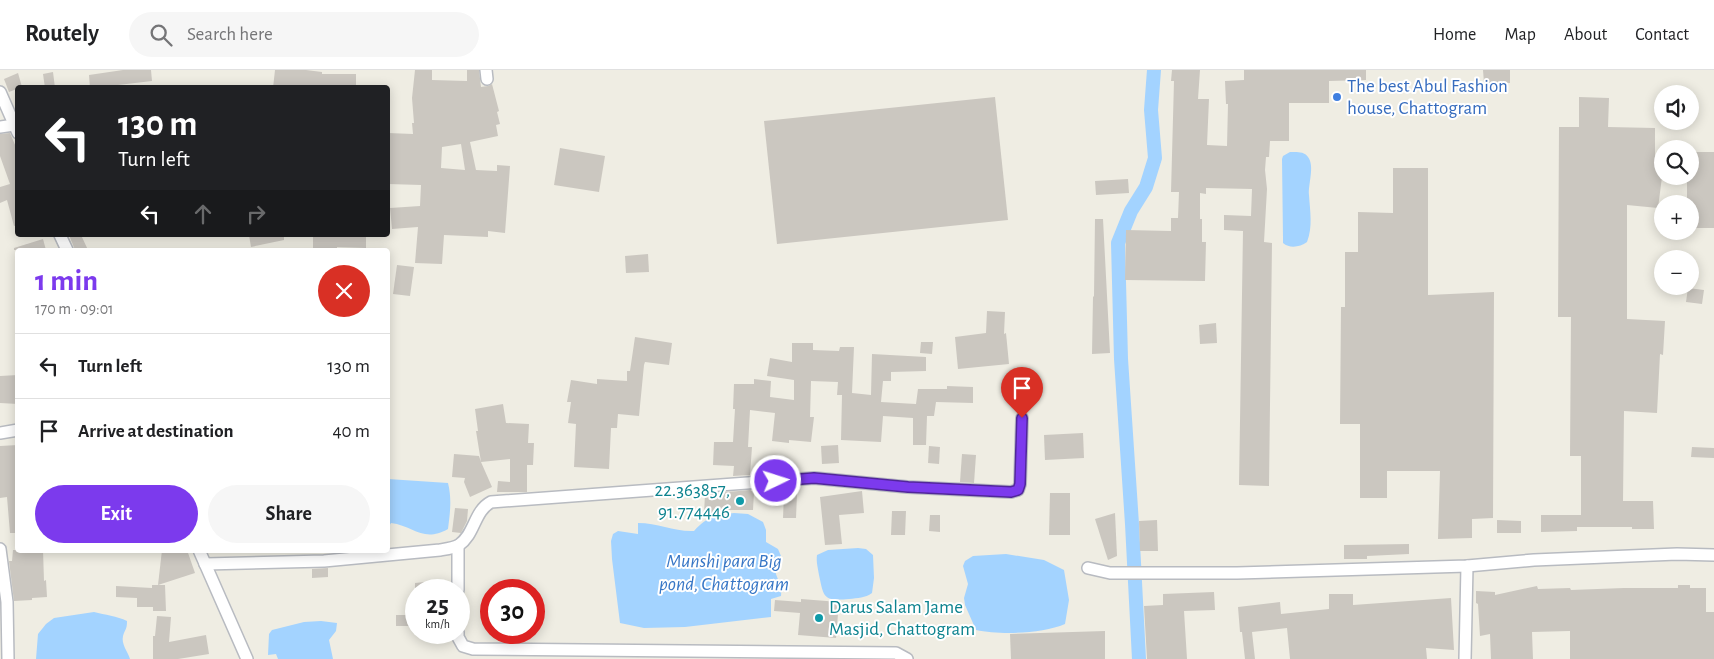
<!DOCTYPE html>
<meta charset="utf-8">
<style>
body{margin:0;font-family:"Alegreya Sans",sans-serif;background:#f6f6f6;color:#202124;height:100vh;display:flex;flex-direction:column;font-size:19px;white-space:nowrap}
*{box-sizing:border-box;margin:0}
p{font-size:16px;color:#757577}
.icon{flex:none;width:28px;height:28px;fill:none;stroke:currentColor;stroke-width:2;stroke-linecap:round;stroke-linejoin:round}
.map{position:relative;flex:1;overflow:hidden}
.details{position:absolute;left:15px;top:178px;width:375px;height:305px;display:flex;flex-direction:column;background:#fff;border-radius:5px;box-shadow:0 2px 12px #0003}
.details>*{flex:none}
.top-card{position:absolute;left:15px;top:15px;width:375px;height:152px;border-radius:5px;box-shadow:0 2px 12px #0003;background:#202124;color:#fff;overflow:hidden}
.buttons{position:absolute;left:1654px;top:15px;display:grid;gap:10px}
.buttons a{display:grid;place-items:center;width:45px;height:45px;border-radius:50%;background:#fff;box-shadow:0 2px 12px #0003;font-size:25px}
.speed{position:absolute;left:405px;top:509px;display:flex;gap:10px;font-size:25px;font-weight:700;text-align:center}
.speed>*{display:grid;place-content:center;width:65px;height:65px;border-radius:50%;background:#fff;box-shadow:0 2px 12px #0003;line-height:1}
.speed small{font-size:12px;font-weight:400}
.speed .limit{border:8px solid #d22;background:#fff;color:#111}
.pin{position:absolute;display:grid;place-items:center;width:42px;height:42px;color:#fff;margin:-51px -21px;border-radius:50% 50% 50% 0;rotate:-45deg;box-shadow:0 0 5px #0007}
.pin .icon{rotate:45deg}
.me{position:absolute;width:55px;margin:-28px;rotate:86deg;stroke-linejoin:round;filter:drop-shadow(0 0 4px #0008)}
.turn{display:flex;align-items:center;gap:18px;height:105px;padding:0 20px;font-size:22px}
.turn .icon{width:65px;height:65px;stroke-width:2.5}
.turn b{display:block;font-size:35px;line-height:42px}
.lanes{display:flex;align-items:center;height:48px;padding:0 20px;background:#0003;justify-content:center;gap:25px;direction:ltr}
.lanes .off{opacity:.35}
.round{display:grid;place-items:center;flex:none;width:52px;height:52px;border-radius:26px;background:#f6f6f6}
.summary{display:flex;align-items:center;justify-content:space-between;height:85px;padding:0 20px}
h1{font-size:30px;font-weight:700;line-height:38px;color:#7c3aed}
.primary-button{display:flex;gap:10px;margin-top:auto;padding:10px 20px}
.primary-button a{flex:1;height:58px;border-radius:30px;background:#7c3aed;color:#fff;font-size:20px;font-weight:700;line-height:58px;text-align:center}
.primary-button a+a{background:#f6f6f6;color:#202124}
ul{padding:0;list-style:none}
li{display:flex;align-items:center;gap:15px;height:65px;padding:0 20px;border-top:1px solid #e0e0e0}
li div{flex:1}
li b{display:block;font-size:19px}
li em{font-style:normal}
header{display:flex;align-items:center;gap:30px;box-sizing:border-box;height:70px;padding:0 25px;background:#fff;border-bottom:1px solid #e0e0e0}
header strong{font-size:24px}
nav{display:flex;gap:28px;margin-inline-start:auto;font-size:18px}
.search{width:350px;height:45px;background:#f6f6f6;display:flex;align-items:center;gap:12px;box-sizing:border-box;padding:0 18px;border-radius:28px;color:#757577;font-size:19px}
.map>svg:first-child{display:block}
.water{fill:#a3d3ff}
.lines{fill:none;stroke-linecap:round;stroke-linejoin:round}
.canal{stroke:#a3d3ff;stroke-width:14}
.building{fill:#cbc7c0;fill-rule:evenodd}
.minor-casing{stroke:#b8bbc1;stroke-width:14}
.minor{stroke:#fff;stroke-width:11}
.route-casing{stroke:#51269a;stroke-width:12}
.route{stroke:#7c3aed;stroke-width:9}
.shop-dot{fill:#3f7fe0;stroke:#fff;stroke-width:2}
.culture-dot{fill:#0f9aa8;stroke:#fff;stroke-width:2}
.labels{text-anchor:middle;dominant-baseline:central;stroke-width:4;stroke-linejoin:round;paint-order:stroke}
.shop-label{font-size:19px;fill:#366cbe;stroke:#fff;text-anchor:start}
.culture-label{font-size:19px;fill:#0d838f;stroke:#fff;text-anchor:end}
.water-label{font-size:20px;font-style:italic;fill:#3877c6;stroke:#fff}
</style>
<header>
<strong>Routely</strong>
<div class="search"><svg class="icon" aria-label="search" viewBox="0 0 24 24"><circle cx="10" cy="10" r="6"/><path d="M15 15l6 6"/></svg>Search here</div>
<nav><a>Home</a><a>Map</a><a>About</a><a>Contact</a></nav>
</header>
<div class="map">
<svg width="1714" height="589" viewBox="0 0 1714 589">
<rect width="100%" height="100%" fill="#efede3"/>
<g class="water">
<path d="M 1290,82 C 1296,82 1304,81 1308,87 C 1315,96 1308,114 1309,125 C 1310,141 1313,157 1307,172 C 1300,177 1290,179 1283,173 L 1283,169 L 1282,89 L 1283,86 Z"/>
<path d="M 388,409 L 448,413 C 452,429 450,443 448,459 C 423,473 414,456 391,453 L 388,458 Z"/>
<path d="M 734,443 L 748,444 L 763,452 L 766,460 L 766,472 L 778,479 L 781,486 C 767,503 783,508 781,526 L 771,529 L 771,547 L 685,557 L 644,558 L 620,553 L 612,489 L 611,471 L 613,464 L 618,461 L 638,464 L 638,453 C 658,453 675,462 694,461 C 708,446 714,446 734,443 Z"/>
<path d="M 858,478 L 866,479 L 873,485 L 874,508 L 872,523 C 865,528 858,528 849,529 C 823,531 824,528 819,505 C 818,498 816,492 817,485 L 828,480 Z"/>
<path d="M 1006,484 L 1044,490 L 1064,500 L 1069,530 L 1065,554 C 1042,564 1000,565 976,560 L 965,535 L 964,528 L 968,514 L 963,496 L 965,491 L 973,486 Z"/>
<path d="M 94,542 C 105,545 117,546 127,551 C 127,560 125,559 123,566 C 121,574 128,582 130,589 L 36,589 L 38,564 L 46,554 L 54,548 Z"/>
<path d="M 321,551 L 337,553 L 336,561 L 329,570 L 333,589 L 278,589 L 276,584 L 268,585 L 269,564 L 272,560 L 304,552 Z"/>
</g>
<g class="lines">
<path class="canal" d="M 1139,589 L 1132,454 L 1121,289 L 1118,173 L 1131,141 L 1146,117 L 1155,88 L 1151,40 L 1154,0"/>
</g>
<g class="building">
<path d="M 123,0 L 151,0 L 152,11 L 118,15 L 118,18 L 90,18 L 89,5 Z"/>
<path d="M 275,0 L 306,0 L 322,2 L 322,4 L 356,4 L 356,17 L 273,18 Z"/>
<path d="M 415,0 L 432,0 L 432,10 L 467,11 L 467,0 L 479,0 L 481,17 L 488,16 L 492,14 L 499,41 L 497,42 L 500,54 L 496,55 L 498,66 L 470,72 L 476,100 L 497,101 L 497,95 L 510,96 L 505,163 L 488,161 L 488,167 L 444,165 L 442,194 L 415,193 L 418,157 L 392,159 L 390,138 L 420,136 L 421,115 L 388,114 L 388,63 L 413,64 L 412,53 L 414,53 L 412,28 ZM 461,74 L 465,100 L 441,98 L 442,77 Z"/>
<path d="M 1172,0 L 1200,0 L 1198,29 L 1209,29 L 1207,75 L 1227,76 L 1228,34 L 1226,34 L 1225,11 L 1244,10 L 1244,0 L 1366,0 L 1366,10 L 1329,11 L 1329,33 L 1289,33 L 1289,71 L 1270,71 L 1269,87 L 1266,87 L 1265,100 L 1267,119 L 1264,172 L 1272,173 L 1269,416 L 1239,415 L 1243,161 L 1224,160 L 1224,145 L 1251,146 L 1252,119 L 1206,118 L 1206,124 L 1200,123 L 1200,149 L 1202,149 L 1202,172 L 1206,172 L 1205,211 L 1125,210 L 1126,160 L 1171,161 L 1171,148 L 1178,148 L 1179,122 L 1171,122 L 1174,11 L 1171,11 Z"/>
<path d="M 1483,0 L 1510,0 L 1510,13 L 1484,13 Z"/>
<path d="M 53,2 L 55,18 L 45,18 L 43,4 Z"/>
<path d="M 18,3 L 22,17 L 9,22 L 4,9 Z"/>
<path d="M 995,27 L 1008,150 L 777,174 L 764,51 Z"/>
<path d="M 1579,27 L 1609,28 L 1608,57 L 1655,58 L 1655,88 L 1662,88 L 1662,107 L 1658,138 L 1627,135 L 1627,249 L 1665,251 L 1663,285 L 1660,284 L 1657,343 L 1624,341 L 1623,431 L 1653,431 L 1654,459 L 1632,459 L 1632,457 L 1577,457 L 1577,461 L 1541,462 L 1541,445 L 1581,445 L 1581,386 L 1570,386 L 1571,247 L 1558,247 L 1559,57 L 1579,57 Z"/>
<path d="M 10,63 L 18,82 L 18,155 L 14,156 L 7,130 L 0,133 L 0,117 L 10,114 L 0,86 L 0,64 Z"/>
<path d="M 560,78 L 605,86 L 599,122 L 554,115 Z"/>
<path d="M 1690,82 L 1714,82 L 1714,158 L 1690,158 L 1690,134 L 1687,134 L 1687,106 L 1690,106 Z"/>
<path d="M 1393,98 L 1428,98 L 1428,225 L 1494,222 L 1493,448 L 1472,449 L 1472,468 L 1438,469 L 1440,401 L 1387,401 L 1387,428 L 1360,428 L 1360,354 L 1340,354 L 1341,237 L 1345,237 L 1345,182 L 1358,182 L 1358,142 L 1393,143 Z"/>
<path d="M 1128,109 L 1129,123 L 1096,125 L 1095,111 Z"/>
<path d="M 1095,149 L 1103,149 L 1110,283 L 1092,284 L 1093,227 L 1094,226 Z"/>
<path d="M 69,165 L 81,165 L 88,180 L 75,180 Z"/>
<path d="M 249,165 L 284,165 L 284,170 L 251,177 Z"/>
<path d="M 313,165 L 366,165 L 366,178 L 337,177 L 337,179 L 313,179 Z"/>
<path d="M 43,169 L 46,180 L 14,180 L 14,178 Z"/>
<path d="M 648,184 L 649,202 L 626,203 L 625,186 Z"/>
<path d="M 397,195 L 414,197 L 410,226 L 393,224 Z"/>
<path d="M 1688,218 L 1704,220 L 1702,234 L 1686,232 Z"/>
<path d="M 987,241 L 1005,242 L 1004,264 L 1006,263 L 1009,294 L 958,299 L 955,267 L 986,263 Z"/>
<path d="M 1216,253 L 1217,273 L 1200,274 L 1199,255 Z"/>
<path d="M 635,267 L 672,273 L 669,295 L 645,292 L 644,295 L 639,346 L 618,344 L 617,358 L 611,358 L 609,399 L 574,397 L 576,354 L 568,353 L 571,332 L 567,332 L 571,310 L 597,314 L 597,309 L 627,311 L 627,301 L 630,301 Z"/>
<path d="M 921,272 L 933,272 L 932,284 L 920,283 Z"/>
<path d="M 792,273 L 813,273 L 813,280 L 839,281 L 840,277 L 854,277 L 852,323 L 871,325 L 872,284 L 926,287 L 926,301 L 891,302 L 891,311 L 883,311 L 881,332 L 916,334 L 918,319 L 947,319 L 947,316 L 973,317 L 973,333 L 936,332 L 934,346 L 927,346 L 926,375 L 913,375 L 913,348 L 883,346 L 881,372 L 841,370 L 842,325 L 837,325 L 838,312 L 811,311 L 810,347 L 814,347 L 811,372 L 789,370 L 789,373 L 772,371 L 775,343 L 750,340 L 748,377 L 752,377 L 750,405 L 733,406 L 734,396 L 713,395 L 714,372 L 733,372 L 735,339 L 733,339 L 734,314 L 754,314 L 754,309 L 771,311 L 770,327 L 794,330 L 794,310 L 767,306 L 770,288 L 792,292 Z"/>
<path d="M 18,305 L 18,334 L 0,333 L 0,306 Z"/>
<path d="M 503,334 L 506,353 L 529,354 L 528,373 L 534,373 L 533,395 L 527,395 L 527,422 L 497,422 L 498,411 L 510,412 L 510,389 L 481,392 L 492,417 L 470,427 L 464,412 L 465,408 L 452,407 L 454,384 L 479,386 L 481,392 L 476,361 L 478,361 L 475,339 Z"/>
<path d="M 1083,363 L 1084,388 L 1045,390 L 1044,365 Z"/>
<path d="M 18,375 L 18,463 L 10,463 L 7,427 L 0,428 L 0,376 Z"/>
<path d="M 838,375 L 839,393 L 822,394 L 821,376 Z"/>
<path d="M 929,376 L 940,377 L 939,394 L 928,393 Z"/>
<path d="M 1692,377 L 1714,378 L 1714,388 L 1691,387 Z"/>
<path d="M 962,384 L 976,385 L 974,413 L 960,412 Z"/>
<path d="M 750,420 L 754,422 L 753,440 L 718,440 L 718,444 L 704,444 L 705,424 Z"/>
<path d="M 862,421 L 864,443 L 839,445 L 842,474 L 825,475 L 820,427 Z"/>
<path d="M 1050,423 L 1070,423 L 1070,465 L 1049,465 Z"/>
<path d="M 784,424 L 797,424 L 796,448 L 783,448 Z"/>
<path d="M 455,438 L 468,439 L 467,451 L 461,463 L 452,462 Z"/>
<path d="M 892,441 L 906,441 L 905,465 L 891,465 Z"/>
<path d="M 1115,443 L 1117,486 L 1108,490 L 1095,449 Z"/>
<path d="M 930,445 L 940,445 L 940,462 L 929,461 Z"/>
<path d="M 1157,450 L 1158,481 L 1140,481 L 1139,451 Z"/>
<path d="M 1497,450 L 1521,451 L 1521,463 L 1497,463 Z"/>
<path d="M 1409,474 L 1409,484 L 1367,486 L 1367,489 L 1344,489 L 1344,475 Z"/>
<path d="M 13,480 L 43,480 L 44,511 L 46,510 L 47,527 L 32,528 L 32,530 L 14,531 L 9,491 L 12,491 Z"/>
<path d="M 162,480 L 187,480 L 195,503 L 158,515 Z"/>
<path d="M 328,498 L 328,507 L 312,508 L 312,499 Z"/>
<path d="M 446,510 L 446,520 L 415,520 L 415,513 Z"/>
<path d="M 152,515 L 165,515 L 166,541 L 153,541 L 153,537 L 137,537 L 137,528 L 116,527 L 116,516 L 152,518 Z"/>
<path d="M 1678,515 L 1690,515 L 1690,518 L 1706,518 L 1706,542 L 1714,542 L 1714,589 L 1570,589 L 1570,561 L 1532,562 L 1533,589 L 1491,589 L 1490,564 L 1480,566 L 1478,534 L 1476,533 L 1476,521 L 1495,522 L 1495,525 L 1537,516 L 1538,519 L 1570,518 L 1571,520 L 1624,518 L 1678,518 Z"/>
<path d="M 1214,522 L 1215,540 L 1184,541 L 1187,589 L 1147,589 L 1144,536 L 1163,535 L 1163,524 Z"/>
<path d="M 1329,524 L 1353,524 L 1353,535 L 1451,528 L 1454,580 L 1426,578 L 1427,589 L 1290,589 L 1287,558 L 1252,562 L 1255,589 L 1245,589 L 1242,562 L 1240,562 L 1238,537 L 1280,532 L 1281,544 L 1329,539 Z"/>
<path d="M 801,529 L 839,532 L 836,568 L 798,565 L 800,543 L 774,541 L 775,530 L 801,532 Z"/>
<rect x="396" y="545" width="13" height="11"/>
<path d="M 157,546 L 171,547 L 169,572 L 206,565 L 209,584 L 178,589 L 153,589 L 153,566 L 155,566 Z"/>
<path d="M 1105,561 L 1105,589 L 1011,589 L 1010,564 Z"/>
</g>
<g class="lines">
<defs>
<g id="minor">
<path d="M 486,0 L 487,9"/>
<path d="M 0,22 L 18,63"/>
<path d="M 0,57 L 14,55"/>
<path d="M 60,165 L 67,180"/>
<path d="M 0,363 L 18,360"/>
<path d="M 458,476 L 458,520"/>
<path d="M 0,479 L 7,532 L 8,589"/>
<path d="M 199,480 L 247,589"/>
<path d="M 205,494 L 324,491 L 440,480 C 446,479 454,478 459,475 C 475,464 474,441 491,432 L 814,408 L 907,417 L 1011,422 L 1018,420 L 1020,414 L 1022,348"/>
<path d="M 1088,498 L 1110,503 L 1237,503 L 1467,496 L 1534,490 L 1677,484 L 1714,485"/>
<path d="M 458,562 L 458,567 L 463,576 L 473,579 L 896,583 L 907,589"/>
<path d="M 1465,589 L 1467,496"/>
</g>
</defs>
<use href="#minor" class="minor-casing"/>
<use href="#minor" class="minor"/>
</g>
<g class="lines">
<defs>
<path id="route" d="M 776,411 L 814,408 L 908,417 L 1011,422 L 1018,420 L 1020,414 L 1022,348"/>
</defs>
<use href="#route" class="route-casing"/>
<use href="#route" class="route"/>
</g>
<circle class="shop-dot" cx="1337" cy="27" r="5"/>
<g class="culture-dot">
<circle cx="740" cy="431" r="5"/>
<circle cx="819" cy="548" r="5"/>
</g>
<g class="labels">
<g class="shop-label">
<text x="1347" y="16">The best Abul Fashion<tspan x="1347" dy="22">house, Chattogram</tspan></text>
</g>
<g class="culture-label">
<text x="730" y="420">22.363857,<tspan x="730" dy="22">91.774446</tspan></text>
<text x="829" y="537" text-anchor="start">Darus Salam Jame<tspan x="829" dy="22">Masjid, Chattogram</tspan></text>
</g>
<g class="water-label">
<text x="724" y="491">Munshi para Big<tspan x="724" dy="23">pond, Chattogram</tspan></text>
</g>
</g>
</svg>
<div class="buttons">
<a><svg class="icon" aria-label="sound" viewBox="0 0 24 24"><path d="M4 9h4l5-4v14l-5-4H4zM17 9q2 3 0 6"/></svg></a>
<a><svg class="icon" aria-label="search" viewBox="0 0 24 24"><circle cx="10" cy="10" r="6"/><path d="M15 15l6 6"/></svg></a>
<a>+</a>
<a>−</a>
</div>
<div class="speed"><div>25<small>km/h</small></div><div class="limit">30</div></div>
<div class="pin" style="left:1022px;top:348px;background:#d93025"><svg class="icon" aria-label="arrive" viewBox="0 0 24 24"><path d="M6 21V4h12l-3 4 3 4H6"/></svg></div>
<svg class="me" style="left:776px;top:411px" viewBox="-20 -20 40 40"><circle r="17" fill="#7c3aed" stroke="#fff" stroke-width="3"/><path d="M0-11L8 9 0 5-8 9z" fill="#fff"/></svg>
<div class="top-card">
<div class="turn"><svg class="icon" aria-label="left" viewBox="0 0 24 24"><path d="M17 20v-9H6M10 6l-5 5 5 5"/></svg><div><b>130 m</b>Turn left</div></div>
<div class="lanes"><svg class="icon" aria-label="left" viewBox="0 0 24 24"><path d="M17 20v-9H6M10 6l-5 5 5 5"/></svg><svg class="icon off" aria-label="ahead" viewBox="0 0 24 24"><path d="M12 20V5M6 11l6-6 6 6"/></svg><svg class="icon off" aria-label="right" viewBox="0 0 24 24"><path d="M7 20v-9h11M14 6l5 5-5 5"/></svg></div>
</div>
<section class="details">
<div class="summary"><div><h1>1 min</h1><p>170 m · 09:01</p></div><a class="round" style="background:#d93025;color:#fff"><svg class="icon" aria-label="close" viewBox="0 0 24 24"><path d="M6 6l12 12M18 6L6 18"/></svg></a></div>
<ul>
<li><svg class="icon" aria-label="left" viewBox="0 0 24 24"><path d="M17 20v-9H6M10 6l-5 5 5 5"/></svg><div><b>Turn left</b></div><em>130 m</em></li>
<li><svg class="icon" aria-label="arrive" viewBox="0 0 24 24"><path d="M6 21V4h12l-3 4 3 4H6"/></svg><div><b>Arrive at destination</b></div><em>40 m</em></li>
</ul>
<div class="primary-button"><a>Exit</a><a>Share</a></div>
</section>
</div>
